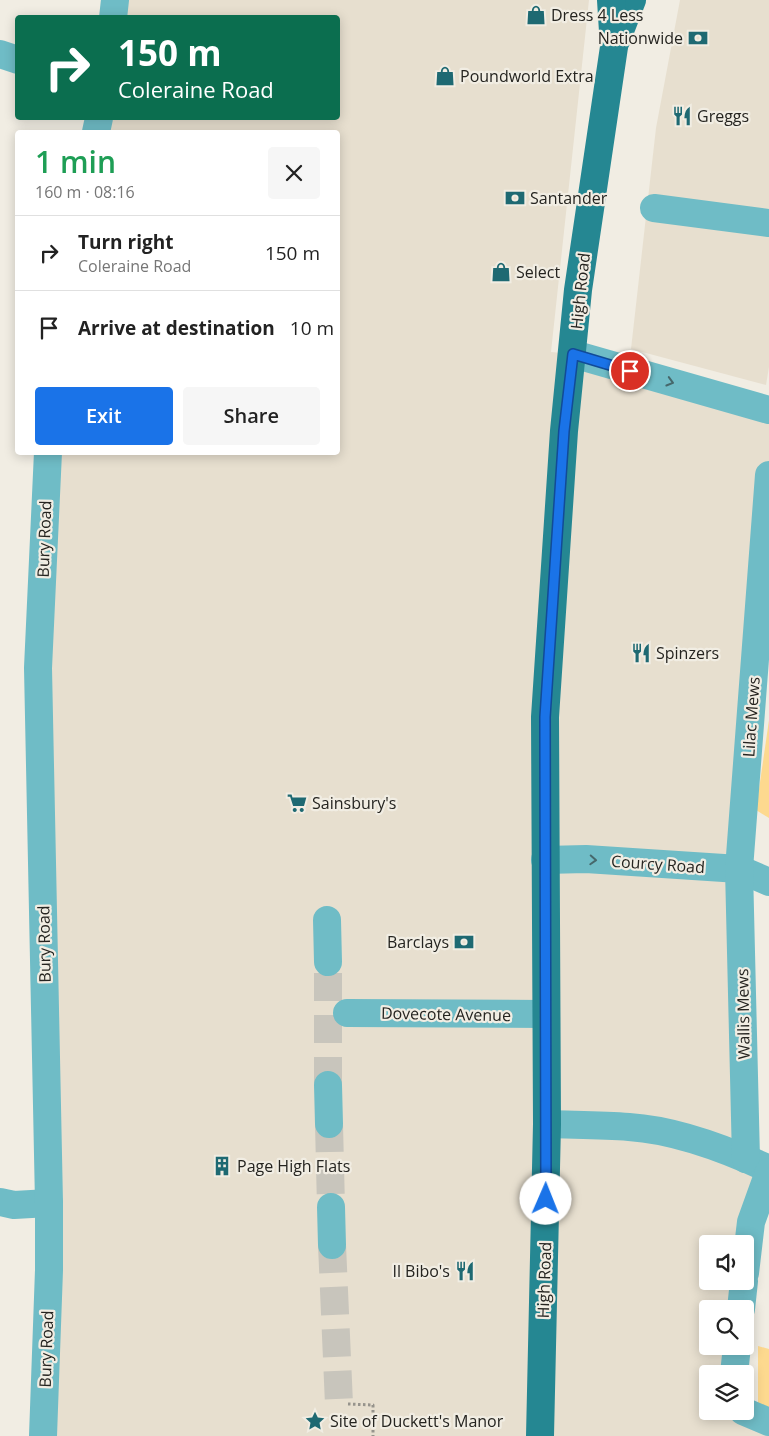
<!DOCTYPE html>
<meta charset="utf-8">
<style>
body{margin:0;font-family:"Open Sans",sans-serif;background:#f6f6f6;color:#222;height:100vh;display:flex;flex-direction:column;font-size:19px;white-space:nowrap}
*{box-sizing:border-box;margin:0}
p{font-size:16px;color:#767676}
.icon{flex:none;width:28px;height:28px;fill:none;stroke:currentColor;stroke-width:2;stroke-linecap:round;stroke-linejoin:round}
.map{position:relative;flex:1;overflow:hidden}
.panel{position:absolute;left:15px;top:130px;width:325px;height:325px;display:flex;flex-direction:column;background:#fff;border-radius:5px;box-shadow:0 2px 12px #0003}
.panel>*{flex:none}
.guide{position:absolute;left:15px;top:15px;width:325px;height:105px;border-radius:5px;box-shadow:0 2px 12px #0003;background:#0b6e4f;color:#fff;overflow:hidden}
.fabs{position:absolute;left:699px;top:1235px;display:grid;gap:10px}
.fabs a{display:grid;place-items:center;width:55px;height:55px;border-radius:5px;background:#fff;box-shadow:0 2px 12px #0003;font-size:25px}
.pin{position:absolute;display:grid;place-items:center;width:42px;height:42px;color:#fff;margin:-21px;border:2px solid #fff;border-radius:50%;box-shadow:0 1px 5px #0007}
.me{position:absolute;width:55px;margin:-28px;rotate:1deg;stroke-linejoin:round;filter:drop-shadow(0 0 4px #0008)}
.turn{display:flex;align-items:center;gap:18px;height:105px;padding:0 20px;font-size:22px}
.turn .icon{width:65px;height:65px;stroke-width:2.5}
.turn b{display:block;font-size:35px;line-height:42px}
.round{display:grid;place-items:center;flex:none;width:52px;height:52px;border-radius:5px;background:#f6f6f6}
.headline{display:flex;align-items:center;justify-content:space-between;height:85px;padding:0 20px}
h1{font-size:30px;font-weight:600;line-height:38px;color:#1e9e55}
.action{display:flex;gap:10px;margin-top:auto;padding:10px 20px}
.action a{flex:1;height:58px;border-radius:5px;background:#1a73e8;color:#fff;font-size:20px;font-weight:600;line-height:58px;text-align:center}
.action a+a{background:#f6f6f6;color:#222}
ul{padding:0;list-style:none}
li{display:flex;align-items:center;gap:15px;height:75px;padding:0 20px;border-top:1px solid #e0e0e0}
li div{flex:1}
li b{display:block;font-size:19px}
li em{font-style:normal}
.map>svg:first-child{display:block}
.built{fill:#e7dfcf}
.green{fill:#fdd98f}
.lines{fill:none;stroke-linecap:round;stroke-linejoin:round}
.minor-tunnel{stroke:#c8c5bc;stroke-width:28;stroke-dasharray:28 14;stroke-linecap:butt}
.path{stroke:#96938c;stroke-width:3;stroke-dasharray:2.5 2.5;stroke-linecap:butt}
.minor{stroke:#6fbcc6;stroke-width:28}
.major{stroke:#258792;stroke-width:28}
.oneway{stroke:#46686b}
.route-casing{stroke:#114b97;stroke-width:12}
.route{stroke:#1a73e8;stroke-width:9}
.labels{text-anchor:middle;dominant-baseline:central;stroke-width:4.5;stroke-linejoin:round;paint-order:stroke}
.poi-label{font-size:16px;fill:#252420;stroke:#f1ede3;text-anchor:start}
.street-label{font-size:16px;fill:#252420;stroke:#f1ede3}
</style>
<div class="map">
<svg width="769" height="1436" viewBox="0 0 769 1436">
<rect width="100%" height="100%" fill="#f1ede3"/>
<g class="built">
<path d="M 115,0 L 589,0 L 551,352 L 573,354 L 769,410 L 769,475 L 739,869 L 746,1158 L 769,1169 L 745,1244 L 708,1244 L 708,1281 L 744,1281 L 741,1309 L 708,1309 L 708,1346 L 737,1346 L 734,1374 L 708,1374 L 708,1411 L 743,1411 L 769,1422 L 769,1436 L 43,1436 L 48,453 L 338,452 L 338,132 L 96,132 L 99,118 L 338,118 L 338,18 L 113,17 Z"/>
<path d="M 680,0 L 769,0 L 769,367 L 766,385 L 631,349 L 656,128 Z"/>
</g>
<g class="green">
<path d="M 769,720 L 769,818 L 756,810 Z"/>
<path d="M 758,1346 L 769,1349 L 769,1409 L 758,1403 Z"/>
</g>
<g class="lines">
<g class="minor-tunnel">
<path d="M 328,1085 L 328,962"/>
<path d="M 329,1124 L 331,1207"/>
<path d="M 332,1245 L 339,1404"/>
</g>
<path class="path" d="M 348,1404 L 373,1405 L 373,1436"/>
<g class="minor">
<path d="M 113,18 L 115,0"/>
<path d="M 0,54 L 18,60"/>
<path d="M 96,132 L 99,118"/>
<path d="M 654,208 L 769,223"/>
<path d="M 573,354 L 769,410"/>
<path d="M 545,860 L 586,859 L 739,869 L 769,882"/>
<path d="M 327,920 L 328,962"/>
<path d="M 347,1013 L 545,1014"/>
<path d="M 328,1085 L 329,1124"/>
<path d="M 547,1124 C 574,1125 602,1125 629,1127 C 676,1130 726,1149 769,1169"/>
<path d="M 746,1159 L 739,869 L 769,475"/>
<path d="M 0,1202 L 14,1205 L 49,1203"/>
<path d="M 331,1207 L 332,1245"/>
<path d="M 745,1273 L 751,1222 L 769,1172"/>
<path d="M 741,1309 L 744,1281"/>
<path d="M 734,1374 L 737,1346"/>
<path d="M 743,1411 L 769,1422"/>
<path d="M 43,1436 L 49,1270 L 49,1203 L 38,668 L 48,452"/>
</g>
<g class="major">
<path d="M 616,41 L 632,0"/>
<path d="M 540,1436 L 547,1124 L 545,717 L 564,431 L 578,290 L 614,47 L 611,0"/>
</g>
</g>
<defs><path id="oneway-chevron" d="M-2-3.5L2.5 0L-2 3.5" fill="none" stroke-width="1.6" stroke-linecap="round" stroke-linejoin="round" transform="scale(1.25)"/></defs>
<g class="oneway">
<use href="#oneway-chevron" transform="translate(670 382) rotate(16)"/>
<use href="#oneway-chevron" transform="translate(593 860) rotate(3)"/>
</g>
<g class="lines">
<defs>
<path id="route" d="M 546,1199 L 545,717 L 564,431 L 573,354 L 630,371"/>
</defs>
<use href="#route" class="route-casing"/>
<use href="#route" class="route"/>
</g>
<defs>
<symbol id="shop-bare" viewBox="-9 -9 18 18"><path d="M-5-2.5h2.3a2.7 3.5 0 0 1 5.4 0H5L5.5 6h-11ZM-1.5-2.5h3a1.5 2.3 0 0 0-3 0Z" fill="#1e6972" stroke="#f1ede3" stroke-width="2.5" paint-order="stroke"/></symbol>
<symbol id="bank-bare" viewBox="-9 -9 18 18"><path d="M-6-4H6V4H-6ZM0-2.3a2.3 2.3 0 1 0 0 4.6a2.3 2.3 0 1 0 0-4.6Z" fill="#1e6972" stroke="#f1ede3" stroke-width="2.5" paint-order="stroke"/></symbol>
<symbol id="restaurant-bare" viewBox="-9 -9 18 18"><path d="M-5-6h1v4h1v-4h1v4h1v-4h1v5L-1.5 .5V6h-2V.5L-5-1ZM5-6V6H3V1.5H1.5Q1.5-4 5-6Z" fill="#1e6972" stroke="#f1ede3" stroke-width="2.5" paint-order="stroke"/></symbol>
<symbol id="supermarket-bare" viewBox="-9 -9 18 18"><path d="M-6-5.5h2.5l.6 2H6L4.5 2H-2.5L-4.4-4H-6ZM-1.5 3.2a1.3 1.3 0 1 0 .1 0ZM3 3.2a1.3 1.3 0 1 0 .1 0Z" fill="#1e6972" stroke="#f1ede3" stroke-width="2.5" paint-order="stroke"/></symbol>
<symbol id="building-bare" viewBox="-9 -9 18 18"><path d="M-4-6H4V6H1V3H-1V6H-4ZM-2.5-4.3h1.7v1.8h-1.7ZM.8-4.3h1.7v1.8H.8ZM-2.5-1h1.7V.8h-1.7ZM.8-1h1.7V.8H.8Z" fill="#1e6972" stroke="#f1ede3" stroke-width="2.5" paint-order="stroke"/></symbol>
<symbol id="sight-bare" viewBox="-9 -9 18 18"><path d="M0-6L1.8-2.2L6-1.7L2.9 1.2L3.7 5.4L0 3.3L-3.7 5.4L-2.9 1.2L-6-1.7L-1.8-2.2Z" fill="#1e6972" stroke="#f1ede3" stroke-width="2.5" paint-order="stroke"/></symbol>
</defs>
<g fill-rule="evenodd">
<use href="#shop-bare" x="522" y="1" width="28" height="28"/>
<use href="#bank-bare" x="684" y="24" width="28" height="28"/>
<use href="#shop-bare" x="431" y="62" width="28" height="28"/>
<use href="#restaurant-bare" x="668" y="102" width="28" height="28"/>
<use href="#bank-bare" x="501" y="184" width="28" height="28"/>
<use href="#shop-bare" x="487" y="258" width="28" height="28"/>
<use href="#restaurant-bare" x="627" y="639" width="28" height="28"/>
<use href="#supermarket-bare" x="283" y="789" width="28" height="28"/>
<use href="#bank-bare" x="450" y="928" width="28" height="28"/>
<use href="#building-bare" x="208" y="1152" width="28" height="28"/>
<use href="#restaurant-bare" x="451" y="1257" width="28" height="28"/>
<use href="#sight-bare" x="301" y="1407" width="28" height="28"/>
</g>
<g class="labels">
<g class="poi-label">
<text x="551" y="15">Dress 4 Less</text>
<text x="683" y="38" text-anchor="end">Nationwide</text>
<text x="460" y="76">Poundworld Extra</text>
<text x="697" y="116">Greggs</text>
<text x="530" y="198">Santander</text>
<text x="516" y="272">Select</text>
<text x="656" y="653">Spinzers</text>
<text x="312" y="803">Sainsbury's</text>
<text x="449" y="942" text-anchor="end">Barclays</text>
<text x="237" y="1166">Page High Flats</text>
<text x="450" y="1271" text-anchor="end">Il Bibo's</text>
<text x="330" y="1421">Site of Duckett's Manor</text>
</g>
<g class="street-label">
<text transform="translate(580 291) rotate(-84)">High Road</text>
<text transform="translate(44 539) rotate(-88)">Bury Road</text>
<text transform="translate(751 717) rotate(-86)">Lilac Mews</text>
<text transform="translate(658 864) rotate(4)">Courcy Road</text>
<text transform="translate(44 944) rotate(-91)">Bury Road</text>
<text transform="translate(446 1014) rotate(1)">Dovecote Avenue</text>
<text transform="translate(743 1014) rotate(-91)">Wallis Mews</text>
<text transform="translate(544 1280) rotate(-88)">High Road</text>
<text transform="translate(46 1349) rotate(-88)">Bury Road</text>
</g>
</g>
</svg>
<div class="fabs">
<a><svg class="icon" aria-label="sound" viewBox="0 0 24 24"><path d="M4 9h4l5-4v14l-5-4H4zM17 9q2 3 0 6"/></svg></a>
<a><svg class="icon" aria-label="search" viewBox="0 0 24 24"><circle cx="10" cy="10" r="6"/><path d="M15 15l6 6"/></svg></a>
<a><svg class="icon" aria-label="layers" viewBox="0 0 24 24"><path d="M12 4l9 5-9 5-9-5zM3 14l9 5 9-5"/></svg></a>
</div>
<div class="pin" style="left:630px;top:371px;background:#d93025"><svg class="icon" aria-label="arrive" viewBox="0 0 24 24"><path d="M6 21V4h12l-3 4 3 4H6"/></svg></div>
<svg class="me" style="left:546px;top:1199px" viewBox="-20 -20 40 40"><circle r="19" fill="#fff"/><path d="M0-13L10 11 0 6-10 11z" fill="#1a73e8"/></svg>
<div class="guide">
<div class="turn"><svg class="icon" aria-label="right" viewBox="0 0 24 24"><path d="M7 20v-9h11M14 6l5 5-5 5"/></svg><div><b>150 m</b>Coleraine Road</div></div>
</div>
<section class="panel">
<div class="headline"><div><h1>1 min</h1><p>160 m · 08:16</p></div><a class="round"><svg class="icon" aria-label="close" viewBox="0 0 24 24"><path d="M6 6l12 12M18 6L6 18"/></svg></a></div>
<ul>
<li><svg class="icon" aria-label="right" viewBox="0 0 24 24"><path d="M7 20v-9h11M14 6l5 5-5 5"/></svg><div><b>Turn right</b><p>Coleraine Road</p></div><em>150 m</em></li>
<li><svg class="icon" aria-label="arrive" viewBox="0 0 24 24"><path d="M6 21V4h12l-3 4 3 4H6"/></svg><div><b>Arrive at destination</b></div><em>10 m</em></li>
</ul>
<div class="action"><a>Exit</a><a>Share</a></div>
</section>
</div>
